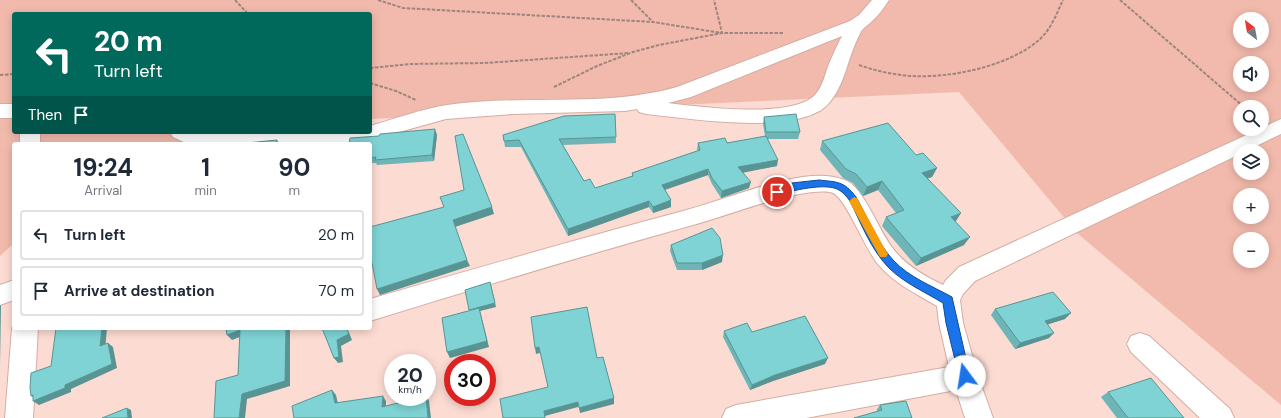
<!DOCTYPE html>
<meta charset="utf-8">
<style>
body{margin:0;font-family:"DM Sans",sans-serif;background:#f2f2f3;color:#1f2937;height:100vh;display:flex;flex-direction:column;font-size:15px;white-space:nowrap}
*{box-sizing:border-box;margin:0}
p{font-size:13px;color:#747a83}
.icon{flex:none;width:22px;height:22px;fill:none;stroke:currentColor;stroke-width:2;stroke-linecap:round;stroke-linejoin:round}
.map{position:relative;flex:1;overflow:hidden}
.details{position:absolute;left:12px;top:142px;width:360px;height:188px;display:flex;flex-direction:column;background:#fff;border-radius:4px;box-shadow:0 2px 10px #0003}
.details>*{flex:none}
.top-card{position:absolute;left:12px;top:12px;width:360px;height:122px;border-radius:4px;box-shadow:0 2px 10px #0003;background:#00695c;color:#fff;overflow:hidden}
.needle{width:26px;rotate:329deg}
.tools{position:absolute;left:1233px;top:12px;display:grid;gap:8px}
.tools a{display:grid;place-items:center;width:36px;height:36px;border-radius:50%;background:#fff;box-shadow:0 2px 10px #0003;font-size:20px}
.speed{position:absolute;left:384px;top:354px;display:flex;gap:8px;font-size:20px;font-weight:700;text-align:center}
.speed>*{display:grid;place-content:center;width:52px;height:52px;border-radius:50%;background:#fff;box-shadow:0 2px 10px #0003;line-height:1}
.speed small{font-size:10px;font-weight:400}
.speed .limit{border:6px solid #d22;background:#fff;color:#111}
.pin{position:absolute;display:grid;place-items:center;width:34px;height:34px;color:#fff;margin:-17px;border:2px solid #fff;border-radius:50%;box-shadow:0 1px 4px #0007}
.me{position:absolute;width:44px;margin:-22px;rotate:346deg;stroke-linejoin:round;filter:drop-shadow(0 0 3px #0008)}
.turn{display:flex;align-items:center;gap:14px;height:84px;padding:0 16px;font-size:18px}
.turn .icon{width:52px;height:52px;stroke-width:2.5}
.turn b{display:block;font-size:28px;line-height:34px}
.then{display:flex;align-items:center;height:38px;padding:0 16px;background:#0003;gap:8px;font-size:15px}
.eta{display:flex;justify-content:space-evenly;align-items:center;height:68px;text-align:center}
.eta b{font-size:24px;font-weight:700;line-height:28px}
ul{padding:0;list-style:none}
li{display:flex;align-items:center;gap:12px;height:50px;margin:0 8px 6px;padding:0 8px;border:2px solid #e0e1e3;border-radius:4px}
li div{flex:1}
li b{display:block;font-size:15px}
li em{font-style:normal}
.map>svg:first-child{display:block}
.green{fill:#f2baac;fill-rule:evenodd}
.lines{fill:none;stroke-linecap:round;stroke-linejoin:round}
.minor-casing{stroke:#d4ada2;stroke-width:2}
.path{stroke:#9e857f;stroke-width:2;stroke-dasharray:3.5 1.5;stroke-linecap:butt}
.minor{fill:#fff;fill-rule:evenodd}
.wall{fill:#6db5b6}
.shaded-wall{fill:#599494}
.building{fill:#7fd3d4;stroke:#599494}
.route{fill:#1a73e8;stroke:#114b97}
.slow{fill:#f59e0b}
</style>
<div class="map">
<svg width="1281" height="418" viewBox="0 0 1281 418">
<rect width="100%" height="100%" fill="#fcdbd2"/>
<path class="green" d="M 0,0 L 1281,0 L 1281,405 L 1077,233 L 959,92 L 370,119 L 370,14 L 14,14 L 14,132 L 206,132 L 181,144 L 14,144 L 14,243 L 0,256 ZM 1240,19 L 1262,19 L 1262,41 L 1240,41 ZM 1240,63 L 1262,63 L 1262,85 L 1240,85 ZM 1240,107 L 1262,107 L 1262,129 L 1240,129 ZM 1240,151 L 1262,151 L 1262,173 L 1240,173 ZM 1240,195 L 1262,195 L 1262,217 L 1240,217 ZM 1240,239 L 1262,239 L 1262,261 L 1240,261 Z"/>
<g class="lines">
<defs>
<g id="minor">
<path d="M 872,0 L 889,0 C 884,7 879,15 872,21 C 870,24 865,26 863,29 C 860,32 858,38 856,42 C 847,62 844,86 829,103 C 801,137 686,118 646,114 L 639,112 L 637,109 L 625,111 L 513,114 L 446,119 L 370,140 L 336,144 L 188,144 L 173,137 L 170,132 L 370,132 L 370,126 C 394,119 422,109 447,105 C 523,94 603,108 677,87 L 850,21 L 859,15 ZM 842,36 C 837,45 833,55 829,64 C 825,74 823,86 815,95 C 792,119 701,107 668,103 L 691,97 Z"/>
<rect x="0" y="104" width="14" height="14"/>
<path d="M 1281,119 L 1281,134 L 1246,151 L 1240,151 L 1240,154 L 975,281 L 963,294 L 960,300 L 963,323 L 978,376 L 993,418 L 965,418 L 956,390 L 806,418 L 722,418 L 726,409 L 736,405 L 949,367 L 939,323 L 937,306 C 915,293 893,283 877,263 C 865,248 846,199 833,193 C 824,189 799,194 789,196 C 756,204 725,216 693,225 C 585,255 477,288 370,321 L 370,299 C 474,269 578,239 683,211 C 723,200 762,183 803,177 C 817,175 831,175 845,180 C 864,187 879,232 894,250 C 907,266 924,276 943,285 L 946,280 L 959,267 Z"/>
<rect x="20" y="132" width="20" height="12"/>
<path d="M 14,280 L 14,300 L 0,305 L 0,285 Z"/>
<path d="M 14,325 L 14,328 L 38,328 L 33,418 L 5,418 L 12,328 Z"/>
<path d="M 1140,333 L 1149,336 L 1230,409 L 1234,418 L 1200,418 L 1131,352 L 1127,344 L 1131,336 Z"/>
</g>
</defs>
<use href="#minor" class="minor-casing"/>
<g class="path">
<path d="M 235,0 L 248,14"/>
<path d="M 378,0 L 403,8 L 653,22 L 722,33 L 714,0"/>
<path d="M 631,0 L 653,22"/>
<path d="M 1120,0 L 1244,107"/>
<path d="M 859,65 C 876,71 894,75 913,76 C 952,78 1010,66 1040,39 C 1051,29 1057,13 1063,0"/>
<path d="M 370,68 L 410,64 L 485,63 L 629,53"/>
<path d="M 0,75 L 14,74"/>
<path d="M 370,83 L 396,91 L 416,100"/>
<path d="M 554,87 L 597,66 L 633,52 L 659,45 L 722,33 L 783,33"/>
</g>
<use href="#minor" class="minor"/>
</g>
<g class="wall">
<path d="M 615,114 L 616,143 L 563,145 L 584,181 L 595,188 L 632,176 L 632,173 L 698,151 L 697,150 L 698,143 L 727,143 L 765,136 L 763,124 L 764,117 L 800,132 L 798,139 L 768,139 L 777,166 L 743,172 L 749,188 L 721,198 L 712,184 L 708,175 L 665,190 L 671,200 L 671,207 L 653,213 L 649,207 L 568,236 L 521,147 L 505,147 L 503,135 Z"/>
<path d="M 437,135 L 434,161 L 377,165 L 376,163 L 370,163 L 370,144 Z"/>
<path d="M 822,141 L 916,155 L 937,168 L 932,177 L 928,178 L 956,221 L 955,221 L 964,245 L 916,266 L 882,226 L 886,217 L 896,213 L 878,190 L 863,196 L 853,183 L 843,178 L 820,150 Z"/>
<path d="M 671,245 L 722,262 L 702,270 L 677,270 L 670,251 Z"/>
<path d="M 995,309 L 1065,319 L 1048,324 L 1049,338 L 1015,349 L 991,315 Z"/>
<path d="M 724,331 L 752,332 L 825,364 L 773,381 L 750,390 L 723,337 Z"/>
<path d="M 1108,392 L 1184,418 L 1117,418 L 1101,397 Z"/>
<path d="M 880,405 L 912,418 L 854,418 L 877,412 L 877,409 Z"/>
</g>
<g class="shaded-wall">
<path d="M 435,129 L 437,135 L 434,161 L 432,155 Z"/>
<path d="M 277,140 L 279,144 L 276,144 Z"/>
<path d="M 778,160 L 777,166 L 737,174 L 738,167 Z"/>
<path d="M 937,168 L 932,177 L 918,181 L 922,173 Z"/>
<path d="M 708,169 L 708,175 L 661,191 L 662,185 Z"/>
<path d="M 882,181 L 878,190 L 863,196 L 867,187 Z"/>
<path d="M 751,182 L 749,188 L 721,198 L 722,191 Z"/>
<path d="M 671,200 L 671,207 L 653,213 L 653,207 Z"/>
<path d="M 649,201 L 649,207 L 568,236 L 568,229 Z"/>
<path d="M 492,207 L 494,214 L 455,227 L 453,220 Z"/>
<path d="M 961,213 L 956,221 L 946,225 L 951,217 Z"/>
<path d="M 970,237 L 964,245 L 916,266 L 921,258 Z"/>
<path d="M 723,255 L 722,262 L 702,270 L 702,263 Z"/>
<path d="M 467,260 L 470,266 L 380,295 L 377,289 Z"/>
<path d="M 491,285 L 496,307 L 480,311 L 489,347 L 450,358 L 447,352 Z"/>
<path d="M 0,305 L 1,306 L 0,365 Z"/>
<path d="M 1071,313 L 1065,319 L 1040,327 L 1045,321 Z"/>
<path d="M 102,328 L 107,328 L 105,351 L 100,346 Z"/>
<path d="M 286,328 L 291,328 L 290,328 L 290,386 L 247,399 L 245,418 L 239,418 L 242,394 Z"/>
<path d="M 346,328 L 347,328 L 352,340 L 341,346 L 343,362 L 338,363 L 334,358 L 337,340 Z"/>
<path d="M 240,330 L 245,335 L 232,340 L 227,335 Z"/>
<path d="M 1054,333 L 1049,338 L 1015,349 L 1020,343 Z"/>
<path d="M 108,343 L 113,347 L 117,368 L 71,389 L 71,392 L 39,405 L 33,401 L 37,399 L 31,396 Z"/>
<path d="M 539,347 L 540,353 L 536,354 L 535,348 Z"/>
<path d="M 828,358 L 825,364 L 773,381 L 750,390 L 752,385 L 775,375 Z"/>
<path d="M 332,390 L 336,395 L 339,408 L 335,403 Z"/>
<path d="M 383,396 L 386,401 L 386,412 L 382,407 Z"/>
<path d="M 426,397 L 427,397 L 429,401 L 431,418 L 428,418 Z"/>
<path d="M 614,398 L 614,404 L 580,413 L 579,408 Z"/>
<path d="M 578,402 L 578,407 L 545,416 L 545,418 L 544,411 Z"/>
<path d="M 127,408 L 131,410 L 132,418 L 128,418 Z"/>
</g>
<g class="building">
<path d="M 615,114 L 616,137 L 559,139 L 584,181 L 590,179 L 595,188 L 633,176 L 632,173 L 700,150 L 698,143 L 725,138 L 727,143 L 766,136 L 778,160 L 738,167 L 751,182 L 722,191 L 712,178 L 708,169 L 662,185 L 671,200 L 653,207 L 649,201 L 568,229 L 519,140 L 504,141 L 503,135 L 564,116 Z"/>
<path d="M 796,114 L 800,132 L 766,132 L 764,117 Z"/>
<path d="M 888,123 L 916,155 L 923,153 L 937,168 L 922,173 L 961,213 L 951,217 L 970,237 L 921,258 L 886,217 L 904,210 L 882,181 L 867,187 L 856,174 L 846,169 L 822,141 Z"/>
<path d="M 435,129 L 432,155 L 375,160 L 376,157 L 370,158 L 370,144 L 349,144 L 350,138 L 379,136 L 380,134 Z"/>
<path d="M 463,134 L 492,207 L 453,220 L 467,260 L 377,289 L 370,253 L 370,245 L 371,245 L 370,236 L 370,227 L 444,207 L 440,197 L 464,190 L 455,136 Z"/>
<path d="M 277,140 L 276,144 L 237,144 Z"/>
<path d="M 712,228 L 720,238 L 723,255 L 702,263 L 677,263 L 671,245 Z"/>
<path d="M 490,282 L 495,303 L 469,310 L 465,290 Z"/>
<path d="M 1053,292 L 1071,313 L 1045,321 L 1054,333 L 1020,343 L 995,309 Z"/>
<path d="M 587,307 L 597,358 L 603,357 L 614,398 L 579,408 L 578,402 L 544,411 L 545,418 L 503,418 L 500,399 L 548,387 L 539,347 L 535,348 L 531,317 Z"/>
<path d="M 479,308 L 487,341 L 447,352 L 442,318 Z"/>
<path d="M 805,316 L 828,358 L 775,375 L 752,385 L 724,331 L 747,323 L 752,332 Z"/>
<path d="M 56,328 L 102,328 L 100,346 L 108,343 L 112,364 L 65,385 L 65,388 L 33,401 L 33,395 L 31,396 L 30,388 L 31,373 L 51,366 Z"/>
<path d="M 226,328 L 286,328 L 285,381 L 242,394 L 239,418 L 214,418 L 216,381 L 238,375 L 240,330 L 227,335 Z"/>
<path d="M 322,328 L 346,328 L 349,334 L 337,340 L 339,357 L 334,358 Z"/>
<path d="M 1151,378 L 1184,418 L 1128,418 L 1108,392 Z"/>
<path d="M 332,390 L 335,403 L 383,396 L 382,407 L 421,397 L 426,397 L 428,418 L 294,418 L 292,406 Z"/>
<path d="M 906,401 L 912,418 L 854,418 L 882,410 L 880,405 Z"/>
<path d="M 127,408 L 128,418 L 102,418 Z"/>
</g>
<path class="route" d="M 819,180 C 837,182 844,181 856,197 C 868,218 877,243 894,261 C 909,277 932,286 952,297 L 970,376 L 968,380 L 965,381 L 961,380 L 959,376 L 946,323 L 943,303 C 925,292 904,283 889,268 C 871,250 861,223 850,201 C 847,197 843,192 839,190 C 826,182 791,191 777,195 L 772,192 L 774,189 L 792,183 Z"/>
<path class="slow" d="M 854,197 L 857,198 L 886,251 L 888,254 L 886,257 L 880,257 L 849,201 Z"/>
</svg>
<div class="tools">
<a><svg class="needle" viewBox="-14 -14 28 28"><path d="M0-13l5 13h-10z" fill="#e53935"/><path d="M0 13l5-13h-10z" fill="#747a83"/></svg></a>
<a><svg class="icon" aria-label="sound" viewBox="0 0 24 24"><path d="M4 9h4l5-4v14l-5-4H4zM17 9q2 3 0 6"/></svg></a>
<a><svg class="icon" aria-label="search" viewBox="0 0 24 24"><circle cx="10" cy="10" r="6"/><path d="M15 15l6 6"/></svg></a>
<a><svg class="icon" aria-label="layers" viewBox="0 0 24 24"><path d="M12 4l9 5-9 5-9-5zM3 14l9 5 9-5"/></svg></a>
<a>+</a>
<a>−</a>
</div>
<div class="speed"><div>20<small>km/h</small></div><div class="limit">30</div></div>
<div class="pin" style="left:777px;top:192px;background:#d93025"><svg class="icon" aria-label="arrive" viewBox="0 0 24 24"><path d="M6 21V4h12l-3 4 3 4H6"/></svg></div>
<svg class="me" style="left:965px;top:376px" viewBox="-20 -20 40 40"><circle r="19" fill="#fff"/><path d="M0-13L10 11 0 6-10 11z" fill="#1a73e8"/></svg>
<div class="top-card">
<div class="turn"><svg class="icon" aria-label="left" viewBox="0 0 24 24"><path d="M17 20v-9H6M10 6l-5 5 5 5"/></svg><div><b>20 m</b>Turn left</div></div>
<div class="then">Then<svg class="icon" aria-label="arrive" viewBox="0 0 24 24"><path d="M6 21V4h12l-3 4 3 4H6"/></svg></div>
</div>
<section class="details">
<div class="eta">
<div><b>19:24</b><p>Arrival</p></div>
<div><b>1</b><p>min</p></div>
<div><b>90</b><p>m</p></div>
</div>
<ul>
<li><svg class="icon" aria-label="left" viewBox="0 0 24 24"><path d="M17 20v-9H6M10 6l-5 5 5 5"/></svg><div><b>Turn left</b></div><em>20 m</em></li>
<li><svg class="icon" aria-label="arrive" viewBox="0 0 24 24"><path d="M6 21V4h12l-3 4 3 4H6"/></svg><div><b>Arrive at destination</b></div><em>70 m</em></li>
</ul>
</section>
</div>
